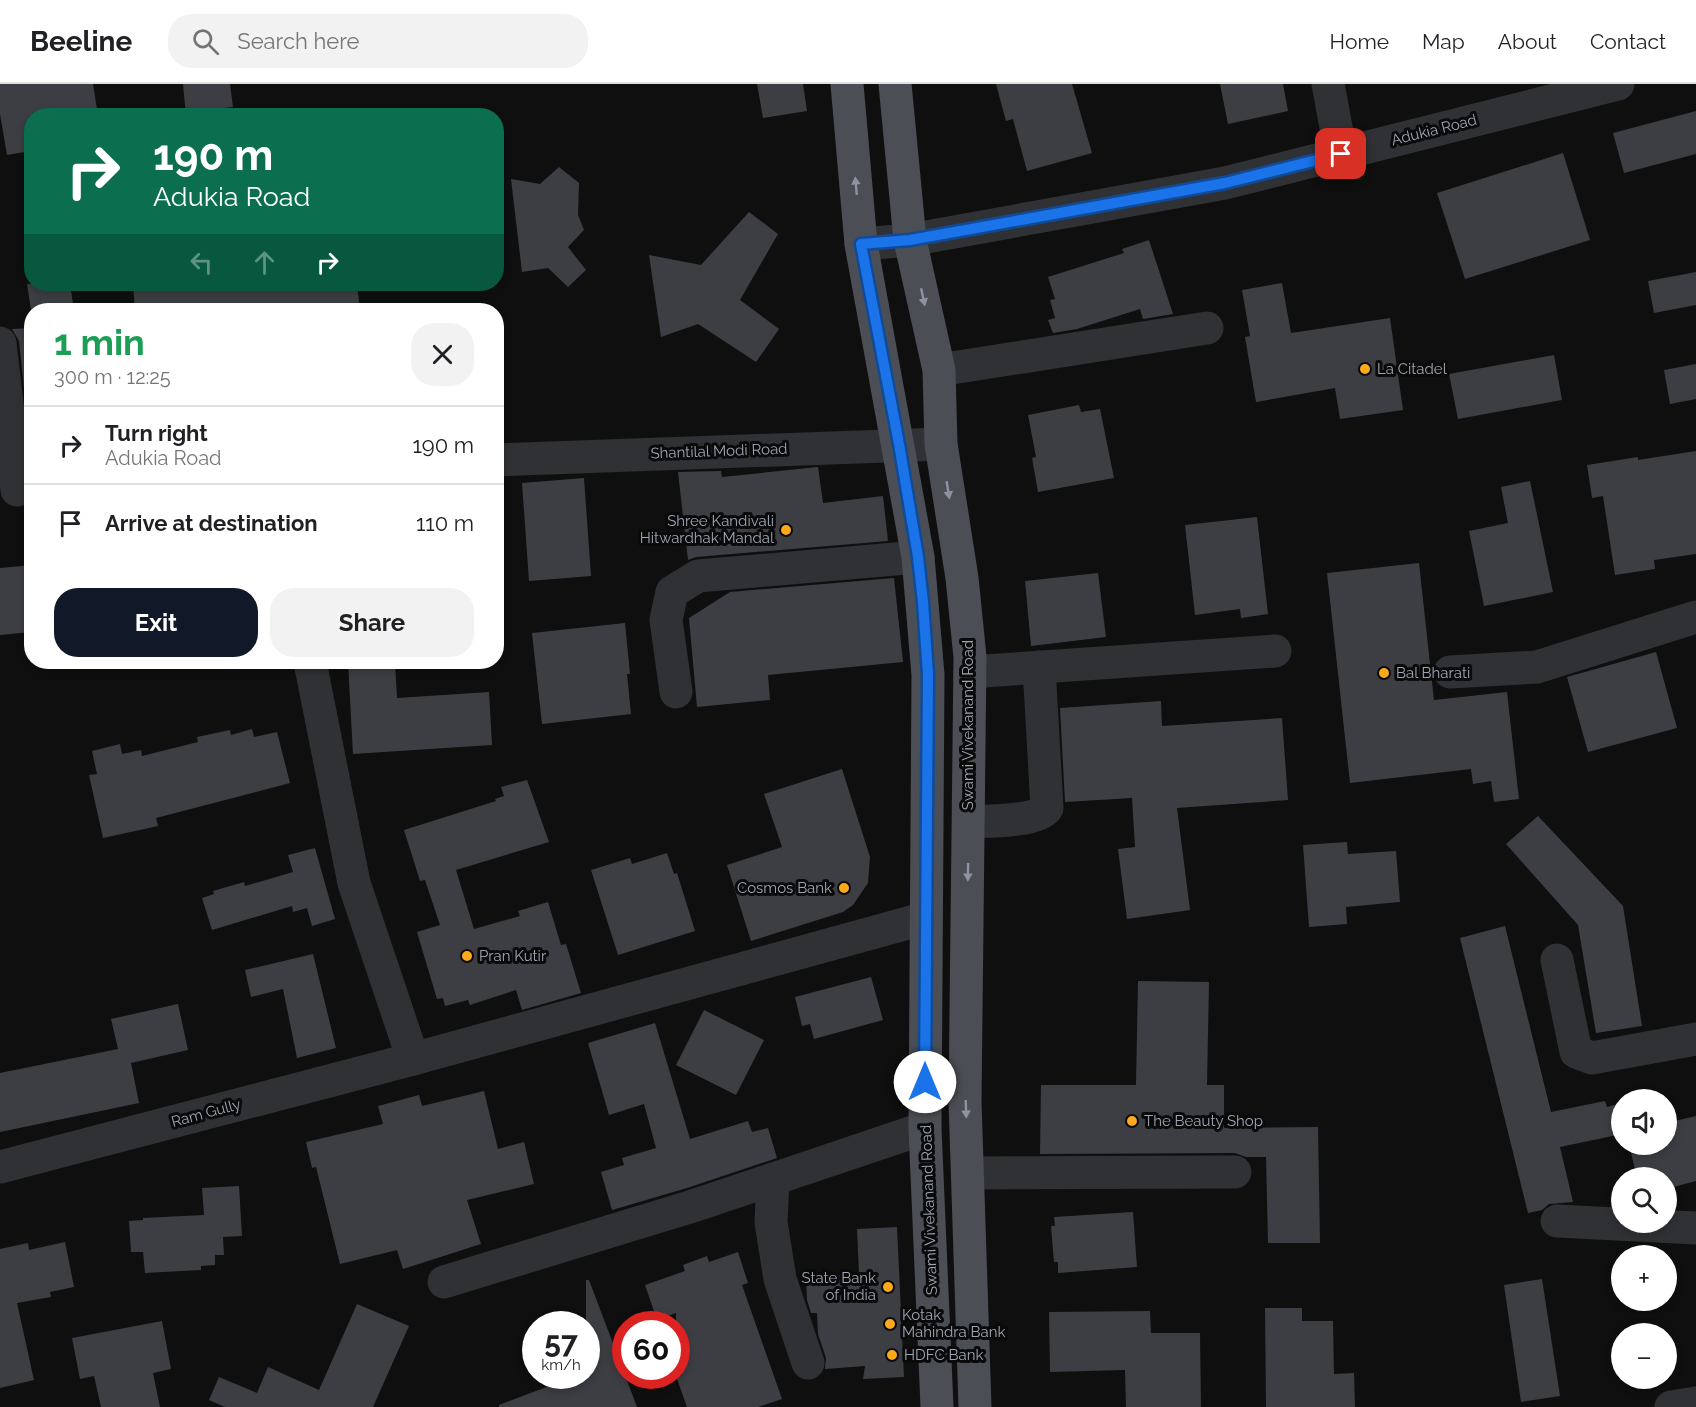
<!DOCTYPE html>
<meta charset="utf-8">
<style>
body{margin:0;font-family:Raleway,sans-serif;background:#f2f2f2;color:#202124;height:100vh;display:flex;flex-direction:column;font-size:22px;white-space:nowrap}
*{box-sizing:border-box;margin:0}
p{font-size:20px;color:#757577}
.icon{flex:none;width:33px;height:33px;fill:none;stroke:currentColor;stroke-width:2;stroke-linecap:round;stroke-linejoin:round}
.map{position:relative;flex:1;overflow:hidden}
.sheet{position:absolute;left:24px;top:219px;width:480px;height:366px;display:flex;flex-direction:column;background:#fff;border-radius:24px;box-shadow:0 3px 9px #0003}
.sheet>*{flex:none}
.guide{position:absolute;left:24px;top:24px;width:480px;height:183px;border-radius:24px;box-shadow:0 3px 9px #0003;background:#0b6e4f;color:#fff;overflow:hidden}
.tools{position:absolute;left:1611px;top:1005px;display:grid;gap:12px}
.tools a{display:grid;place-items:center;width:66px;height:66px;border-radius:50%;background:#fff;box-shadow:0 3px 9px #0003;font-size:30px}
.speed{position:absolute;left:522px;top:1227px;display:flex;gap:12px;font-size:30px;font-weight:700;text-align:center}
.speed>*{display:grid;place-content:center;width:78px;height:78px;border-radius:50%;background:#fff;box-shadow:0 3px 9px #0003;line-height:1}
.speed small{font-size:15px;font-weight:400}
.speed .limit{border:9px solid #d22;background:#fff;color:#111}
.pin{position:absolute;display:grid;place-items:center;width:51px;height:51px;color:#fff;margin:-26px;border-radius:12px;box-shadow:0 3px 9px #0006}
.me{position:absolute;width:66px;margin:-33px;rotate:0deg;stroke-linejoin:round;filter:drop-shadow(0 0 4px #0008)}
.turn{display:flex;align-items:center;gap:21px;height:126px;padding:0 30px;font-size:27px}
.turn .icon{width:78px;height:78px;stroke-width:2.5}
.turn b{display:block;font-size:42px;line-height:51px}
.lanes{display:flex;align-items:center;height:57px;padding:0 30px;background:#0003;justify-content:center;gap:30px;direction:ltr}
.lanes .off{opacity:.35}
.round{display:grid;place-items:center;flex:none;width:63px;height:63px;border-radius:24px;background:#f2f2f2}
.overview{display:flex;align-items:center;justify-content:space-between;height:102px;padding:0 30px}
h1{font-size:36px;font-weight:700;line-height:45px;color:#1e9e55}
.action{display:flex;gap:12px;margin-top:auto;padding:12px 30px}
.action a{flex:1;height:69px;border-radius:24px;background:#111827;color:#fff;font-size:24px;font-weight:700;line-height:69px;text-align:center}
.action a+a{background:#f2f2f2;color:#202124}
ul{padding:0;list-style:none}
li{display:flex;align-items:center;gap:18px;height:78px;padding:0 30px;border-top:2px solid #e0e0e0}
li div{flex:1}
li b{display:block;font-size:22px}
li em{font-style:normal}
header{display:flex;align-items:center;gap:36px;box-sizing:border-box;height:84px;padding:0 30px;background:#fff;border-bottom:2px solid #e0e0e0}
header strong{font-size:28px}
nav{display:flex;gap:33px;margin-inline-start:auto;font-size:21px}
.search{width:420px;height:54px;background:#f2f2f2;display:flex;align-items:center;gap:15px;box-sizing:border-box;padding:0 21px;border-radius:24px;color:#757577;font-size:22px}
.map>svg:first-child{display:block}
.building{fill:#3c3e43}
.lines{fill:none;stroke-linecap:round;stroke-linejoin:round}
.minor{stroke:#2f3135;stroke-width:33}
.major{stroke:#4b4e54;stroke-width:33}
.oneway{fill:#8d949f}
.route-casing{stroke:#114b97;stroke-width:15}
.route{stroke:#1a73e8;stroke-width:10}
.poi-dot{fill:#fea919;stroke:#0a0a0b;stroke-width:2}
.labels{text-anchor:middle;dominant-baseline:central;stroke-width:6;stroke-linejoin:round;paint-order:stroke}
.street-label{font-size:15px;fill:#9ea5b2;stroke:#0a0a0b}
.poi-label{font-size:15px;fill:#9ea5b2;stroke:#0a0a0b;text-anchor:start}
</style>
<header>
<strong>Beeline</strong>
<div class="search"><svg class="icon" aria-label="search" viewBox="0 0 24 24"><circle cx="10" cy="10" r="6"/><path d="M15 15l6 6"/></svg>Search here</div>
<nav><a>Home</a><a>Map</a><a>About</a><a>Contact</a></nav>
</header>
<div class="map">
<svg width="1696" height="1323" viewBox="0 0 1696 1323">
<rect width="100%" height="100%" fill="#0f0f10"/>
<g class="building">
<path d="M 0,0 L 93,0 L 98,32 L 32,32 L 32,45 L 27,46 L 31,67 L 7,71 L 0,30 Z"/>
<path d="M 183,0 L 230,0 L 233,23 L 224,24 L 224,32 L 186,32 Z"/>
<path d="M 757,0 L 803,0 L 807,27 L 763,34 Z"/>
<path d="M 996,0 L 1072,0 L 1092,69 L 1027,87 L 1013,35 L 1006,37 Z"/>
<path d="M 1220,0 L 1283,0 L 1288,27 L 1228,40 Z"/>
<path d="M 1696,27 L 1696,70 L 1624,89 L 1613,49 Z"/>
<path d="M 1563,69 L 1590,156 L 1465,195 L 1437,109 Z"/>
<path d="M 559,83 L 579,99 L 578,131 L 584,146 L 568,163 L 586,186 L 568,203 L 548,184 L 522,188 L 511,95 L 540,100 Z"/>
<path d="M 749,128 L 778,150 L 740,216 L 779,245 L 756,278 L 698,240 L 661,253 L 649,171 L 701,181 Z"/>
<path d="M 1149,156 L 1173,230 L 1143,235 L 1140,225 L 1077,245 L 1053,249 L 1048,236 L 1055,234 L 1050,216 L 1055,215 L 1048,193 L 1124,169 L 1122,165 Z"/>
<path d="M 1696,188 L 1696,221 L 1654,229 L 1648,197 Z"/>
<path d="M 1282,199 L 1291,249 L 1390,234 L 1403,326 L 1340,335 L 1335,304 L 1256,318 L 1245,253 L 1250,252 L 1242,206 Z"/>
<path d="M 27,200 L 70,200 L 74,226 L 31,226 Z"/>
<path d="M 133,200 L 357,200 L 360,226 L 135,226 Z"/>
<path d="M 32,244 L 32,314 L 25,314 L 19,257 L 12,245 Z"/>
<path d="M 1554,271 L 1562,316 L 1458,335 L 1449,290 Z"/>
<path d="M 1696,280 L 1696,315 L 1670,320 L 1664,286 Z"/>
<path d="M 1079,321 L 1081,328 L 1100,325 L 1114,394 L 1038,408 L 1032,374 L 1036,373 L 1028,331 Z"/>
<path d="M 1696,367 L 1696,470 L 1654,476 L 1655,485 L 1615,491 L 1603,412 L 1592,414 L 1587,381 L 1638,373 L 1638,376 Z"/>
<path d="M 818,383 L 823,419 L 883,412 L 888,457 L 696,473 L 688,476 L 678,388 L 721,387 L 722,393 Z"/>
<path d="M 584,394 L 591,492 L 529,497 L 522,399 Z"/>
<path d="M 1530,397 L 1553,508 L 1484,522 L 1469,447 L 1508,439 L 1501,403 Z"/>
<path d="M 1257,433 L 1268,530 L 1241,534 L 1240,525 L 1195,531 L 1185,441 Z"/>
<path d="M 1419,479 L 1434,616 L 1507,608 L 1519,715 L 1494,718 L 1491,697 L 1473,700 L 1471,685 L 1350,699 L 1327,489 Z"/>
<path d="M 32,481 L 32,548 L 0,551 L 0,484 Z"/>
<path d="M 1098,489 L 1106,553 L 1031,562 L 1025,497 Z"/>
<path d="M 894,494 L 903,578 L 768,591 L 770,616 L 697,623 L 689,534 L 730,508 Z"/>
<path d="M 625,539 L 630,590 L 627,590 L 631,630 L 542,640 L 532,549 Z"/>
<path d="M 1656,568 L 1677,644 L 1588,668 L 1567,593 Z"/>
<path d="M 348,578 L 395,578 L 397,614 L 489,608 L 492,661 L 353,670 Z"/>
<path d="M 1161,617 L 1162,642 L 1282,634 L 1288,716 L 1177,724 L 1190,826 L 1127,835 L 1118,765 L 1135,763 L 1132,714 L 1065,718 L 1060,624 Z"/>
<path d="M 252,645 L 254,653 L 277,648 L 290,699 L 156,734 L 158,742 L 103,754 L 89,691 L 97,690 L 92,667 L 120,660 L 122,670 L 141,666 L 142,672 L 198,658 L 197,653 L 230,646 L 231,651 Z"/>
<path d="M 842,685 L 870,773 L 868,799 L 853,821 L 843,828 L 751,857 L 727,781 L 782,763 L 764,710 Z"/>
<path d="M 527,696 L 549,758 L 456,786 L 474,845 L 520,832 L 518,827 L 548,818 L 561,861 L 566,860 L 581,909 L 522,926 L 516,906 L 470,921 L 468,916 L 445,922 L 443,914 L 437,915 L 417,848 L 440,841 L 425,796 L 420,797 L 404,746 L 496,717 L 495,715 L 504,712 L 501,703 Z"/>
<path d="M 1538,732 L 1623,822 L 1642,942 L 1596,949 L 1578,841 L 1506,760 Z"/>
<path d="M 1347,758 L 1348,770 L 1396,767 L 1400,818 L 1346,823 L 1347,840 L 1309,843 L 1303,761 Z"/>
<path d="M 315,764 L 335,835 L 312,842 L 307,824 L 293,828 L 292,822 L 212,846 L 202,814 L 214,810 L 213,807 L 244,798 L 245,802 L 293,788 L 288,771 Z"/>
<path d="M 667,769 L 674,790 L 677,789 L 695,847 L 618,871 L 591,786 L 630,774 L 632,780 Z"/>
<path d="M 1505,842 L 1551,1028 L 1605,1017 L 1607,1023 L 1622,1019 L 1622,1050 L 1560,1063 L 1573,1118 L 1549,1120 L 1542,1126 L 1528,1129 L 1460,854 Z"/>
<path d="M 313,870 L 336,964 L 297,974 L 283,905 L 251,913 L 245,886 Z"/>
<path d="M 871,893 L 883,936 L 814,955 L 810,940 L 802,942 L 795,913 Z"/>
<path d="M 1138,897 L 1209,898 L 1207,1001 L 1224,1001 L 1224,1044 L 1318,1043 L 1320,1159 L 1268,1159 L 1266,1073 L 1246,1073 L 1235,1069 L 1040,1070 L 1041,1001 L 1136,1001 Z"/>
<path d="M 178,920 L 188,966 L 131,979 L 139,1019 L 0,1048 L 0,989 L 118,965 L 111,935 Z"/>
<path d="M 704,926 L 764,956 L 736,1011 L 676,981 Z"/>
<path d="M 655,939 L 690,1055 L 748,1037 L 752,1048 L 768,1044 L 777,1074 L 687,1104 L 612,1126 L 601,1088 L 624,1081 L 622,1074 L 656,1064 L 644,1020 L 609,1031 L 588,959 Z"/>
<path d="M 484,1007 L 498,1065 L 524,1058 L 534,1100 L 467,1116 L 481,1160 L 403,1185 L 397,1166 L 340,1180 L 316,1083 L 312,1084 L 306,1058 L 383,1040 L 378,1022 L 419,1011 L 422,1022 Z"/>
<path d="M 1696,1032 L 1696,1097 L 1666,1105 L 1666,1094 L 1637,1094 L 1629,1060 L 1666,1060 L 1666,1039 Z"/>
<path d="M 239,1102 L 242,1152 L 223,1153 L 224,1171 L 215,1171 L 215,1181 L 201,1182 L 201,1186 L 145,1189 L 143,1168 L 131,1168 L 129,1137 L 143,1136 L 143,1134 L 204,1131 L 202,1104 Z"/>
<path d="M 1133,1128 L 1137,1183 L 1058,1189 L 1058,1178 L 1054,1178 L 1051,1142 L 1055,1142 L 1054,1133 Z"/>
<path d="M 897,1143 L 904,1293 L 863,1295 L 865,1282 L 825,1285 L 826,1274 L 818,1250 L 817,1229 L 811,1229 L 807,1216 L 806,1193 L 859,1190 L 857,1145 Z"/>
<path d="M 65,1158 L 74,1203 L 50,1208 L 51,1213 L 17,1219 L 34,1296 L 0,1304 L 0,1165 L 28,1159 L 29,1166 Z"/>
<path d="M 738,1168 L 748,1199 L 742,1201 L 782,1315 L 758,1323 L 687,1323 L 676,1292 L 676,1229 L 657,1236 L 645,1201 L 685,1187 L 683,1181 L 707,1172 L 709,1178 Z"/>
<path d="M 1542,1195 L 1560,1312 L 1521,1318 L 1504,1201 Z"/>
<path d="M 586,1196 L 589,1196 L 637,1323 L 499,1323 L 499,1321 L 576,1292 L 586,1292 Z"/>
<path d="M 357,1220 L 409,1242 L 373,1323 L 225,1323 L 209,1316 L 219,1293 L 257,1309 L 268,1283 L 319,1306 Z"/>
<path d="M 1265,1224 L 1302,1224 L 1302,1237 L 1333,1237 L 1334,1290 L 1354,1289 L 1355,1323 L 1266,1323 Z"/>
<path d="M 1150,1227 L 1151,1249 L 1200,1249 L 1201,1323 L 1126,1323 L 1125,1286 L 1050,1288 L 1049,1228 Z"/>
<path d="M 162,1237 L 171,1285 L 153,1289 L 160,1323 L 101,1323 L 94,1292 L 80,1295 L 72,1254 Z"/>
</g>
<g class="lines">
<g class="minor">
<path d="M 1328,0 L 1341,70"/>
<path d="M 861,160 L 910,156 L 1225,99 L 1618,0"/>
<path d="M 0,259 L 17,406"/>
<path d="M 939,286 L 1207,244"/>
<path d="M 496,376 L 941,360"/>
<path d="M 310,578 L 354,799 L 413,975"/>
<path d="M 970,588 L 1275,567"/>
<path d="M 1450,588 L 1537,583 L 1696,533"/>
<path d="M 676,608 L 666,536 L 672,508 L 698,492 L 918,473"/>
<path d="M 969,738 C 985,737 1038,738 1047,724 L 1039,583"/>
<path d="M 1557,876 L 1576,968 L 1592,974 L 1696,955"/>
<path d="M 0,1083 L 413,975 L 926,834"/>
<path d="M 968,1089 L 1235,1088"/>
<path d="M 773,1095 L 771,1138 L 780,1195 L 808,1279"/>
<path d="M 1557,1137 L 1696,1144"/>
<path d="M 444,1198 L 693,1122 L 925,1044"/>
<path d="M 1671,1323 L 1696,1319"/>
</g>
<g class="major">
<path d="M 847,0 L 861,160 L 918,473 L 928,591 L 925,1044 L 937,1323"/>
<path d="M 895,0 L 910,156 L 939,286 L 941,360 L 962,494 L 970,573 L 965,1017 L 975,1323"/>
</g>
</g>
<defs><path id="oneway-solid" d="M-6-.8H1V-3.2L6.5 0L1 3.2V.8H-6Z" transform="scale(1.5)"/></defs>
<g class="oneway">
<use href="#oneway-solid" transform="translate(856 102) rotate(-95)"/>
<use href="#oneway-solid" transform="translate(923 213) rotate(78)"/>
<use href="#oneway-solid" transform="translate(948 406) rotate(81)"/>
<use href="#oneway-solid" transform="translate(968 788) rotate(91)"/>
<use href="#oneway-solid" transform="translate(966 1025) rotate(88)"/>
</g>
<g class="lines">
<defs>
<path id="route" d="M 925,998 L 928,591 L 923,518 L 918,473 L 899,360 L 861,160 L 910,156 L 1225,99 L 1341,70"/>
</defs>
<use href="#route" class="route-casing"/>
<use href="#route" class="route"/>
</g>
<g class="poi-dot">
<circle cx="1365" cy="285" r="6"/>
<circle cx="786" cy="446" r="6"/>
<circle cx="1384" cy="589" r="6"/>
<circle cx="844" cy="804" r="6"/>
<circle cx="467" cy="872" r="6"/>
<circle cx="1132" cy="1037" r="6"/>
<circle cx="888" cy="1203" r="6"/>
<circle cx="890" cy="1240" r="6"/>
<circle cx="892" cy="1271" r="6"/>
</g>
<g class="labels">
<g class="street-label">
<text transform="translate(1434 46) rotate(-14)">Adukia Road</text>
<text transform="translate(719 367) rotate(-2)">Shantilal Modi Road</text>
<text transform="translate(968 641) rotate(-90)">Swami Vivekanand Road</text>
<text transform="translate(206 1029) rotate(-15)">Ram Gully</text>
<text transform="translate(929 1126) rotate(-92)">Swami Vivekanand Road</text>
</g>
<g class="poi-label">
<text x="1377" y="285">La Citadel</text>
<text x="774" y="437" text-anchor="end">Shree Kandivali<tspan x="774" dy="17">Hitwardhak Mandal</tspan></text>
<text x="1396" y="589">Bal Bharati</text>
<text x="832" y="804" text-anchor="end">Cosmos Bank</text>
<text x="479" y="872">Pran Kutir</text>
<text x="1144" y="1037">The Beauty Shop</text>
<text x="876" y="1194" text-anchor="end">State Bank<tspan x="876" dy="17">of India</tspan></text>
<text x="902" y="1231">Kotak<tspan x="902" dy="17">Mahindra Bank</tspan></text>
<text x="904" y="1271">HDFC Bank</text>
</g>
</g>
</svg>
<div class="tools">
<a><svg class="icon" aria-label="sound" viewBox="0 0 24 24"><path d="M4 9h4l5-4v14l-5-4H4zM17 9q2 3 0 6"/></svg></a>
<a><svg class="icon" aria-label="search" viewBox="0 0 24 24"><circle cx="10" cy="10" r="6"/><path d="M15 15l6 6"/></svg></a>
<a>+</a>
<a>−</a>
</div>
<div class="speed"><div>57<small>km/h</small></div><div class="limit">60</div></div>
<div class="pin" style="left:1341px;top:70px;background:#d93025"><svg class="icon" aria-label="arrive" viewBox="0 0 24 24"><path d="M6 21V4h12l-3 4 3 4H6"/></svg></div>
<svg class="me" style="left:925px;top:998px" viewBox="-20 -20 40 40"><circle r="19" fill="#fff"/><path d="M0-13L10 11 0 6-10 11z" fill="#1a73e8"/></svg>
<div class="guide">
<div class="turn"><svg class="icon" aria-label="right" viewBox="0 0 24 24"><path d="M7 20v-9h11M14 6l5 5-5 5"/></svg><div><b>190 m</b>Adukia Road</div></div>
<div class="lanes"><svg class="icon off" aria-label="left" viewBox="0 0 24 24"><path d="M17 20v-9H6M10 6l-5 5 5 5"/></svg><svg class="icon off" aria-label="ahead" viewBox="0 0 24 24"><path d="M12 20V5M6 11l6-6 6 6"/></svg><svg class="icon" aria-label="right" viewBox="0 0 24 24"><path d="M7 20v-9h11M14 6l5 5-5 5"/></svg></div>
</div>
<section class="sheet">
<div class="overview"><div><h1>1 min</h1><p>300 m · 12:25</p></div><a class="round"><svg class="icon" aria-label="close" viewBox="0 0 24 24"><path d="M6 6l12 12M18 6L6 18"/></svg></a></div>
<ul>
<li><svg class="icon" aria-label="right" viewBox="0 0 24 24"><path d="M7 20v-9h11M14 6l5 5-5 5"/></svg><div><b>Turn right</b><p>Adukia Road</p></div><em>190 m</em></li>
<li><svg class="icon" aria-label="arrive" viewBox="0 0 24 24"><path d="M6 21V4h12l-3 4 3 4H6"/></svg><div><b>Arrive at destination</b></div><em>110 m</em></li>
</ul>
<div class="action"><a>Exit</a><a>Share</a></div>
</section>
</div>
